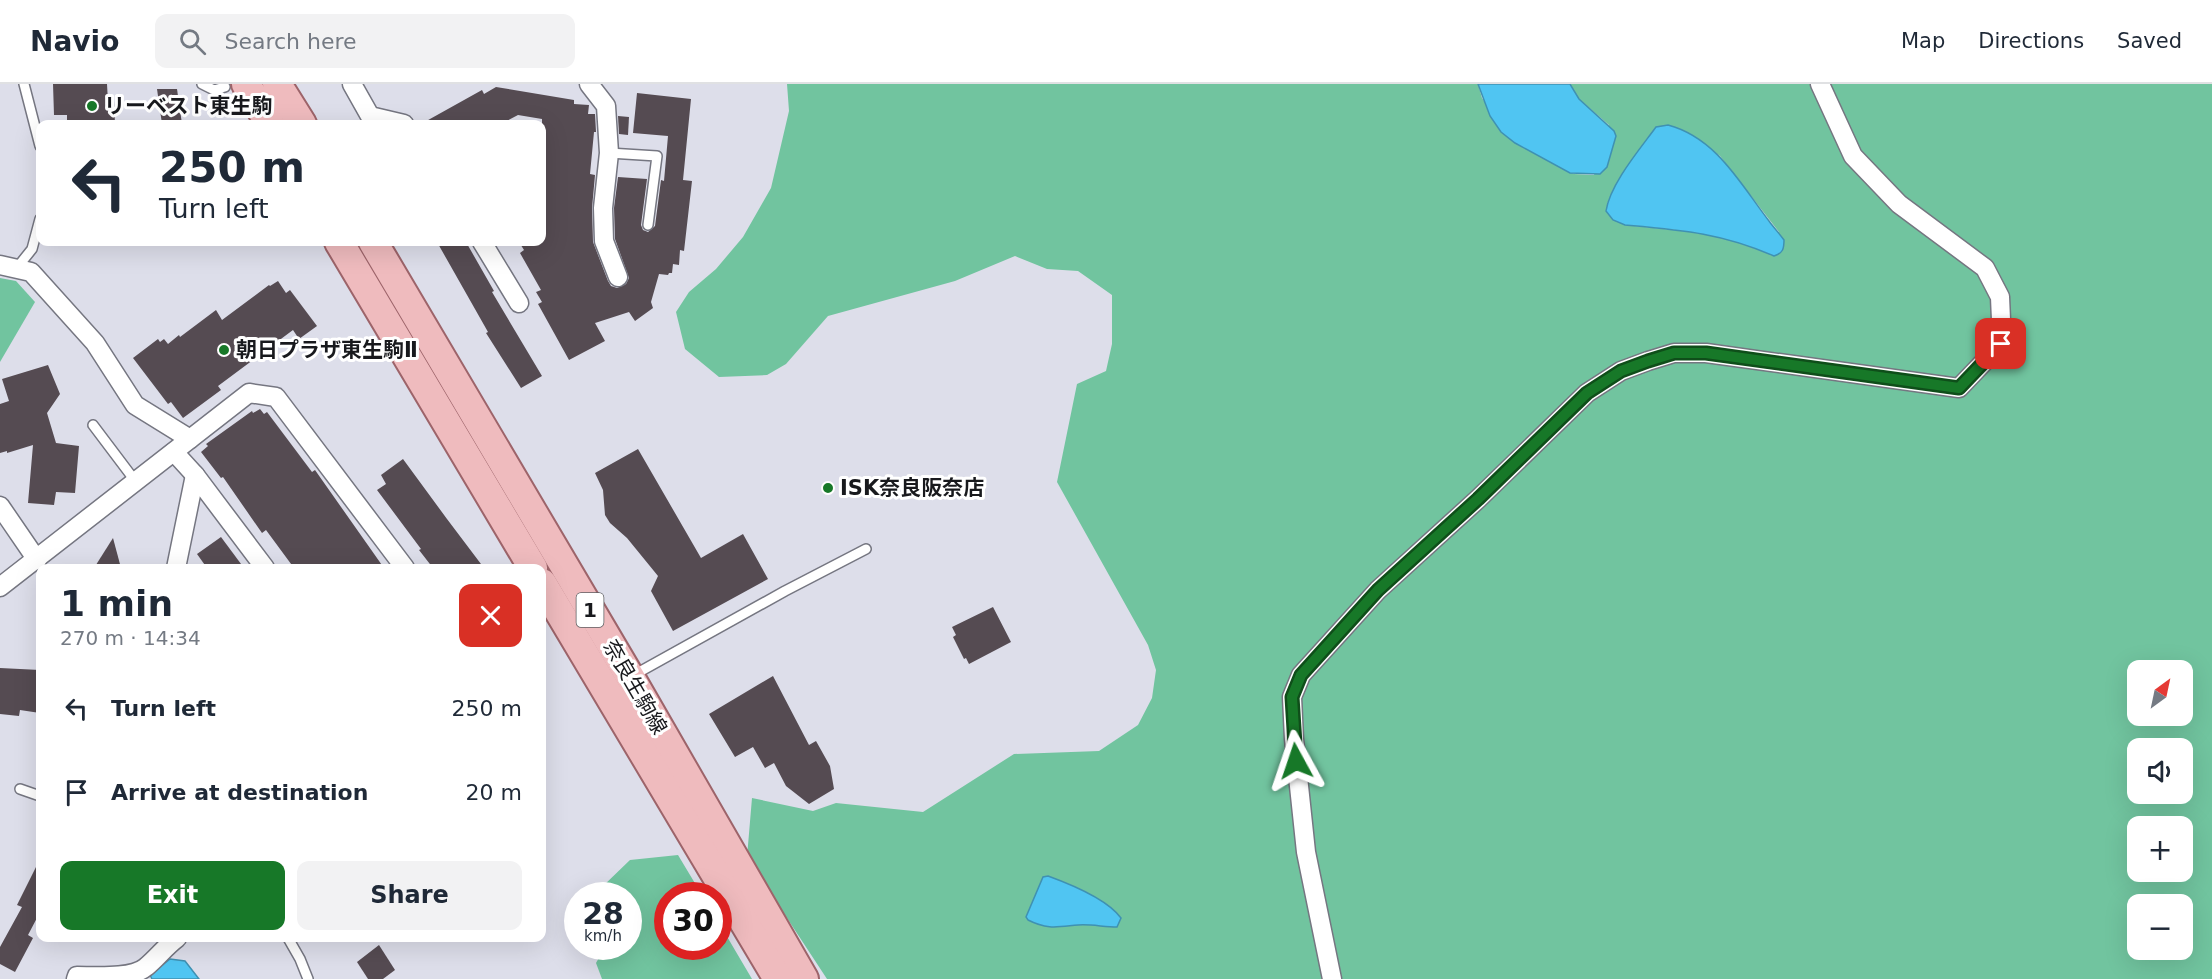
<!DOCTYPE html>
<meta charset="utf-8">
<style>
body{margin:0;font-family:"DejaVu Sans","Noto Sans JP",sans-serif;background:#f2f2f3;color:#1f2937;height:100vh;display:flex;flex-direction:column;font-size:22px;white-space:nowrap}
*{box-sizing:border-box;margin:0}
p{font-size:20px;color:#747a83}
.icon{flex:none;width:33px;height:33px;fill:none;stroke:currentColor;stroke-width:2;stroke-linecap:round;stroke-linejoin:round}
.map{position:relative;flex:1;overflow:hidden}
.panel{position:absolute;left:36px;top:480px;width:510px;height:378px;display:flex;flex-direction:column;background:#fff;border-radius:12px;box-shadow:0 6px 24px #0002}
.panel>*{flex:none}
.hud{position:absolute;left:36px;top:36px;width:510px;height:126px;border-radius:12px;box-shadow:0 6px 24px #0002;background:#fff;color:#1f2937;overflow:hidden}
.needle{width:39px;rotate:33deg}
.buttons{position:absolute;left:2127px;top:576px;display:grid;gap:12px}
.buttons a{display:grid;place-items:center;width:66px;height:66px;border-radius:12px;background:#fff;box-shadow:0 6px 24px #0002;font-size:30px}
.speed{position:absolute;left:564px;top:798px;display:flex;gap:12px;font-size:30px;font-weight:700;text-align:center}
.speed>*{display:grid;place-content:center;width:78px;height:78px;border-radius:50%;background:#fff;box-shadow:0 6px 24px #0002;line-height:1}
.speed small{font-size:15px;font-weight:400}
.speed .limit{border:9px solid #d22;background:#fff;color:#111}
.pin{position:absolute;display:grid;place-items:center;width:51px;height:51px;color:#fff;margin:-26px;border-radius:12px;box-shadow:0 3px 9px #0006}
.me{position:absolute;width:66px;margin:-33px;rotate:355deg;stroke-linejoin:round;filter:drop-shadow(0 0 4px #0008)}
.turn{display:flex;align-items:center;gap:21px;height:126px;padding:0 24px;font-size:27px}
.turn .icon{width:78px;height:78px;stroke-width:2.5}
.turn b{display:block;font-size:42px;line-height:51px}
.round{display:grid;place-items:center;flex:none;width:63px;height:63px;border-radius:12px;background:#f2f2f3}
.summary{display:flex;align-items:center;justify-content:space-between;height:102px;padding:0 24px}
h1{font-size:36px;font-weight:800;line-height:45px}
.button{display:flex;gap:12px;margin-top:auto;padding:12px 24px}
.button a{flex:1;height:69px;border-radius:12px;background:#177828;color:#fff;font-size:24px;font-weight:800;line-height:69px;text-align:center}
.button a+a{background:#f2f2f3;color:#1f2937}
ul{padding:0;list-style:none}
li{display:flex;align-items:center;gap:18px;height:84px;padding:0 24px}
li div{flex:1}
li b{display:block;font-size:22px}
li em{font-style:normal}
header{display:flex;align-items:center;gap:36px;box-sizing:border-box;height:84px;padding:0 30px;background:#fff;border-bottom:2px solid #e0e1e3}
header strong{font-size:28px}
nav{display:flex;gap:33px;margin-inline-start:auto;font-size:21px}
.search{width:420px;height:54px;background:#f2f2f3;display:flex;align-items:center;gap:15px;box-sizing:border-box;padding:0 21px;border-radius:12px;color:#747a83;font-size:22px}
.map>svg:first-child{display:block}
.green{fill:#71c49f;fill-rule:evenodd}
.water{fill:#50c5f2;stroke:#3f91b2;stroke-width:1.5}
.building{fill:#554b52}
.lines{fill:none;stroke-linecap:round;stroke-linejoin:round}
.service-casing{stroke:#757681;stroke-width:12}
.minor-casing{stroke:#757681;stroke-width:21}
.primary-casing{stroke:#9d646a;stroke-width:32}
.service{stroke:#fff;stroke-width:9}
.minor{stroke:#fff;stroke-width:18}
.primary{stroke:#efbbbe;stroke-width:28}
.route-casing{stroke:#0f4e1a;stroke-width:15}
.route{stroke:#177828;stroke-width:10}
.poi-dot{fill:#177828;stroke:#fff;stroke-width:2}
.labels{text-anchor:middle;dominant-baseline:central;stroke-width:6;stroke-linejoin:round;paint-order:stroke}
.shield{fill:#fff;stroke:#5d5e61;stroke-width:1.5}
.shield-label{font-size:20px;font-weight:bold;fill:#18191d}
.poi-label{font-size:21px;font-weight:bold;fill:#18191d;stroke:#fff;text-anchor:start}
.street-label{font-size:21px;fill:#18191d;stroke:#fff}
</style>
<header>
<strong>Navio</strong>
<div class="search"><svg class="icon" aria-label="search" viewBox="0 0 24 24"><circle cx="10" cy="10" r="6"/><path d="M15 15l6 6"/></svg>Search here</div>
<nav><a>Map</a><a>Directions</a><a>Saved</a></nav>
</header>
<div class="map">
<svg width="2212" height="895" viewBox="0 0 2212 895">
<rect width="100%" height="100%" fill="#dddeea"/>
<g class="green">
<path d="M 787,0 L 1478,0 L 1482,14 L 1515,59 L 1574,90 L 1594,91 L 1609,41 L 1579,15 L 1570,0 L 2212,0 L 2212,895 L 827,895 L 747,773 L 752,714 L 813,727 L 836,719 L 923,728 L 1014,670 L 1099,667 L 1138,641 L 1152,614 L 1156,586 L 1148,561 L 1057,398 L 1077,300 L 1106,287 L 1112,260 L 1112,211 L 1078,187 L 1047,185 L 1015,172 L 955,197 L 828,232 L 786,280 L 767,291 L 719,293 L 685,265 L 676,228 L 689,208 L 716,185 L 743,153 L 771,104 L 789,27 ZM 1656,43 L 1675,43 L 1701,58 L 1720,72 L 1779,148 L 1774,172 L 1738,157 L 1703,149 L 1625,141 L 1607,120 L 1613,107 ZM 2138,586 L 2182,586 L 2182,632 L 2138,632 ZM 2138,664 L 2182,664 L 2182,710 L 2138,710 ZM 2138,742 L 2182,742 L 2182,788 L 2138,788 ZM 2138,820 L 2182,820 L 2182,866 L 2138,866 Z"/>
<path d="M 0,194 L 16,197 L 35,218 L 0,278 Z"/>
<path d="M 678,771 L 702,811 L 668,812 L 668,862 L 718,862 L 719,839 L 752,895 L 602,895 L 596,879 L 605,863 L 628,862 L 628,812 L 599,811 L 602,803 L 630,776 Z"/>
</g>
<g class="water">
<path d="M 1478,0 L 1570,0 L 1579,15 L 1614,47 L 1616,52 L 1607,83 L 1600,90 L 1570,89 L 1515,59 L 1501,48 L 1490,32 Z"/>
<path d="M 1668,41 C 1717,54 1741,101 1769,137 C 1774,144 1779,149 1784,156 C 1784,165 1783,169 1774,172 C 1722,149 1681,146 1625,141 L 1613,136 L 1606,127 C 1610,100 1640,65 1656,43 Z"/>
<path d="M 1048,792 C 1070,800 1107,815 1121,834 L 1117,843 C 1104,843 1091,840 1078,841 C 1057,843 1048,846 1028,836 L 1026,833 L 1043,793 Z"/>
<path d="M 170,875 L 185,877 L 199,895 L 152,895 L 150,891 Z"/>
</g>
<g class="building">
<path d="M 53,0 L 107,0 L 108,18 L 114,17 L 115,40 L 67,40 L 67,31 L 54,31 Z"/>
<path d="M 496,3 L 574,16 L 574,20 L 589,21 L 588,30 L 595,30 L 596,48 L 594,48 L 590,90 L 595,91 L 592,124 L 593,158 L 608,197 L 611,202 L 617,204 L 626,200 L 629,194 L 615,155 L 614,124 L 618,93 L 647,95 L 641,141 L 643,146 L 648,148 L 655,142 L 661,96 L 664,97 L 668,52 L 633,49 L 637,9 L 691,15 L 683,96 L 692,97 L 684,167 L 680,166 L 679,181 L 673,180 L 672,189 L 669,189 L 668,191 L 659,190 L 651,218 L 653,224 L 635,237 L 629,228 L 595,239 L 605,257 L 569,276 L 538,220 L 542,218 L 536,208 L 541,206 L 520,169 L 524,166 L 519,158 L 542,158 L 542,35 L 518,31 L 501,40 L 421,40 L 482,6 L 484,10 Z"/>
<path d="M 157,5 L 177,5 L 182,40 L 162,40 Z"/>
<path d="M 618,32 L 629,33 L 628,51 L 619,50 Z"/>
<path d="M 437,158 L 466,158 L 494,207 L 492,208 L 542,292 L 521,304 L 486,249 L 488,248 Z"/>
<path d="M 278,197 L 286,209 L 290,206 L 317,242 L 299,255 L 293,246 L 218,302 L 221,306 L 183,334 L 171,318 L 168,320 L 133,274 L 158,255 L 160,258 L 164,255 L 168,260 L 179,251 L 180,253 L 216,226 L 222,236 L 269,201 L 270,202 Z"/>
<path d="M 48,281 L 60,310 L 47,329 L 56,359 L 79,362 L 75,409 L 56,408 L 54,421 L 28,419 L 33,361 L 7,369 L 7,367 L 0,369 L 0,320 L 9,317 L 2,295 Z"/>
<path d="M 260,325 L 264,330 L 267,328 L 312,388 L 315,386 L 384,484 L 294,484 L 266,446 L 262,449 L 223,393 L 221,394 L 201,368 L 208,362 L 206,360 L 252,327 L 253,329 Z"/>
<path d="M 638,365 L 701,474 L 743,450 L 768,495 L 673,547 L 651,507 L 658,492 L 627,454 L 610,439 L 605,431 L 603,406 L 595,389 Z"/>
<path d="M 403,375 L 447,435 L 484,484 L 433,484 L 419,466 L 421,465 L 377,406 L 386,400 L 381,391 Z"/>
<path d="M 221,453 L 244,484 L 207,484 L 197,470 Z"/>
<path d="M 113,454 L 121,484 L 94,484 Z"/>
<path d="M 993,523 L 1011,558 L 969,580 L 966,574 L 964,575 L 953,553 L 956,551 L 952,543 Z"/>
<path d="M 0,584 L 40,586 L 40,629 L 20,626 L 19,632 L 0,630 Z"/>
<path d="M 773,592 L 809,661 L 816,657 L 830,682 L 834,705 L 809,720 L 786,702 L 774,679 L 765,684 L 753,663 L 735,673 L 709,630 Z"/>
<path d="M 40,775 L 40,833 L 38,832 L 28,851 L 33,854 L 15,888 L 0,880 L 0,863 L 22,823 L 17,821 Z"/>
<path d="M 379,861 L 395,886 L 383,895 L 368,895 L 357,878 Z"/>
</g>
<g class="lines">
<defs>
<g id="service">
<path d="M 24,0 L 40,62"/>
<path d="M 202,0 L 214,6 L 225,3"/>
<path d="M 609,69 L 657,72 L 648,141"/>
<path d="M 16,185 L 32,165 L 40,135"/>
<path d="M 93,341 L 136,398"/>
<path d="M 632,592 L 785,507 L 866,465"/>
<path d="M 20,705 L 40,712"/>
<path d="M 288,854 L 300,875 L 308,895"/>
</g>
<g id="minor">
<path d="M 352,0 L 370,32 L 404,40"/>
<path d="M 589,0 L 606,22 L 609,69 L 603,124 L 604,157 L 618,193"/>
<path d="M 482,158 L 519,219"/>
<path d="M 0,181 L 31,188 L 95,259 L 135,321 L 190,355"/>
<path d="M 174,368 L 195,391 L 265,484"/>
<path d="M 0,422 L 37,476"/>
<path d="M 176,484 L 195,391"/>
<path d="M 0,503 L 249,309 L 276,313 L 405,484"/>
<path d="M 76,895 L 77,892 C 95,892 132,895 146,883 C 157,874 165,863 177,854"/>
<path d="M 1332,895 L 1306,768 L 1294,655 L 1292,613 L 1301,591 L 1378,506 L 1478,415 L 1587,309 L 1621,287 L 1648,277 L 1674,269 L 1706,269 L 1959,304 L 2002,259 L 2000,213 L 1985,184 L 1899,120 L 1853,72 L 1820,0"/>
</g>
<g id="primary">
<path d="M 246,0 L 270,40"/>
<path d="M 277,0 L 302,40"/>
<path d="M 339,158 L 533,484"/>
<path d="M 373,158 L 630,593 L 804,895"/>
<path d="M 542,499 L 778,895"/>
</g>
</defs>
<use href="#service" class="service-casing"/>
<use href="#minor" class="minor-casing"/>
<use href="#primary" class="primary-casing"/>
<use href="#service" class="service"/>
<use href="#minor" class="minor"/>
<use href="#primary" class="primary"/>
</g>
<g class="lines">
<defs>
<path id="route" d="M 1296,677 L 1292,613 L 1301,591 L 1378,506 L 1478,415 L 1587,309 L 1621,287 L 1648,277 L 1674,269 L 1706,269 L 1959,304 L 2001,260"/>
</defs>
<use href="#route" class="route-casing"/>
<use href="#route" class="route"/>
</g>
<g class="poi-dot">
<circle cx="92" cy="22" r="6"/>
<circle cx="224" cy="266" r="6"/>
<circle cx="828" cy="404" r="6"/>
</g>
<g class="labels">
<rect class="shield" x="576.5" y="509" width="27" height="34" rx="4.5"/>
<g class="shield-label">
<text x="590" y="526">1</text>
</g>
<g class="poi-label">
<text x="104" y="22">リーベスト東生駒</text>
<text x="236" y="266">朝日プラザ東生駒Ⅱ</text>
<text x="840" y="404">ISK奈良阪奈店</text>
</g>
<g class="street-label">
<text transform="translate(635 603) rotate(60)">奈良生駒線</text>
</g>
</g>
</svg>
<div class="buttons">
<a><svg class="needle" viewBox="-14 -14 28 28"><path d="M0-13l5 13h-10z" fill="#e53935"/><path d="M0 13l5-13h-10z" fill="#747a83"/></svg></a>
<a><svg class="icon" aria-label="sound" viewBox="0 0 24 24"><path d="M4 9h4l5-4v14l-5-4H4zM17 9q2 3 0 6"/></svg></a>
<a>+</a>
<a>−</a>
</div>
<div class="speed"><div>28<small>km/h</small></div><div class="limit">30</div></div>
<div class="pin" style="left:2001px;top:260px;background:#d93025"><svg class="icon" aria-label="arrive" viewBox="0 0 24 24"><path d="M6 21V4h12l-3 4 3 4H6"/></svg></div>
<svg class="me" style="left:1296px;top:677px" viewBox="-20 -20 40 40"><path d="M0-17L14 15 0 8-14 15z" fill="#177828" stroke="#fff" stroke-width="4"/></svg>
<div class="hud">
<div class="turn"><svg class="icon" aria-label="left" viewBox="0 0 24 24"><path d="M17 20v-9H6M10 6l-5 5 5 5"/></svg><div><b>250 m</b>Turn left</div></div>
</div>
<section class="panel">
<div class="summary"><div><h1>1 min</h1><p>270 m · 14:34</p></div><a class="round" style="background:#d93025;color:#fff"><svg class="icon" aria-label="close" viewBox="0 0 24 24"><path d="M6 6l12 12M18 6L6 18"/></svg></a></div>
<ul>
<li><svg class="icon" aria-label="left" viewBox="0 0 24 24"><path d="M17 20v-9H6M10 6l-5 5 5 5"/></svg><div><b>Turn left</b></div><em>250 m</em></li>
<li><svg class="icon" aria-label="arrive" viewBox="0 0 24 24"><path d="M6 21V4h12l-3 4 3 4H6"/></svg><div><b>Arrive at destination</b></div><em>20 m</em></li>
</ul>
<div class="button"><a>Exit</a><a>Share</a></div>
</section>
</div>
